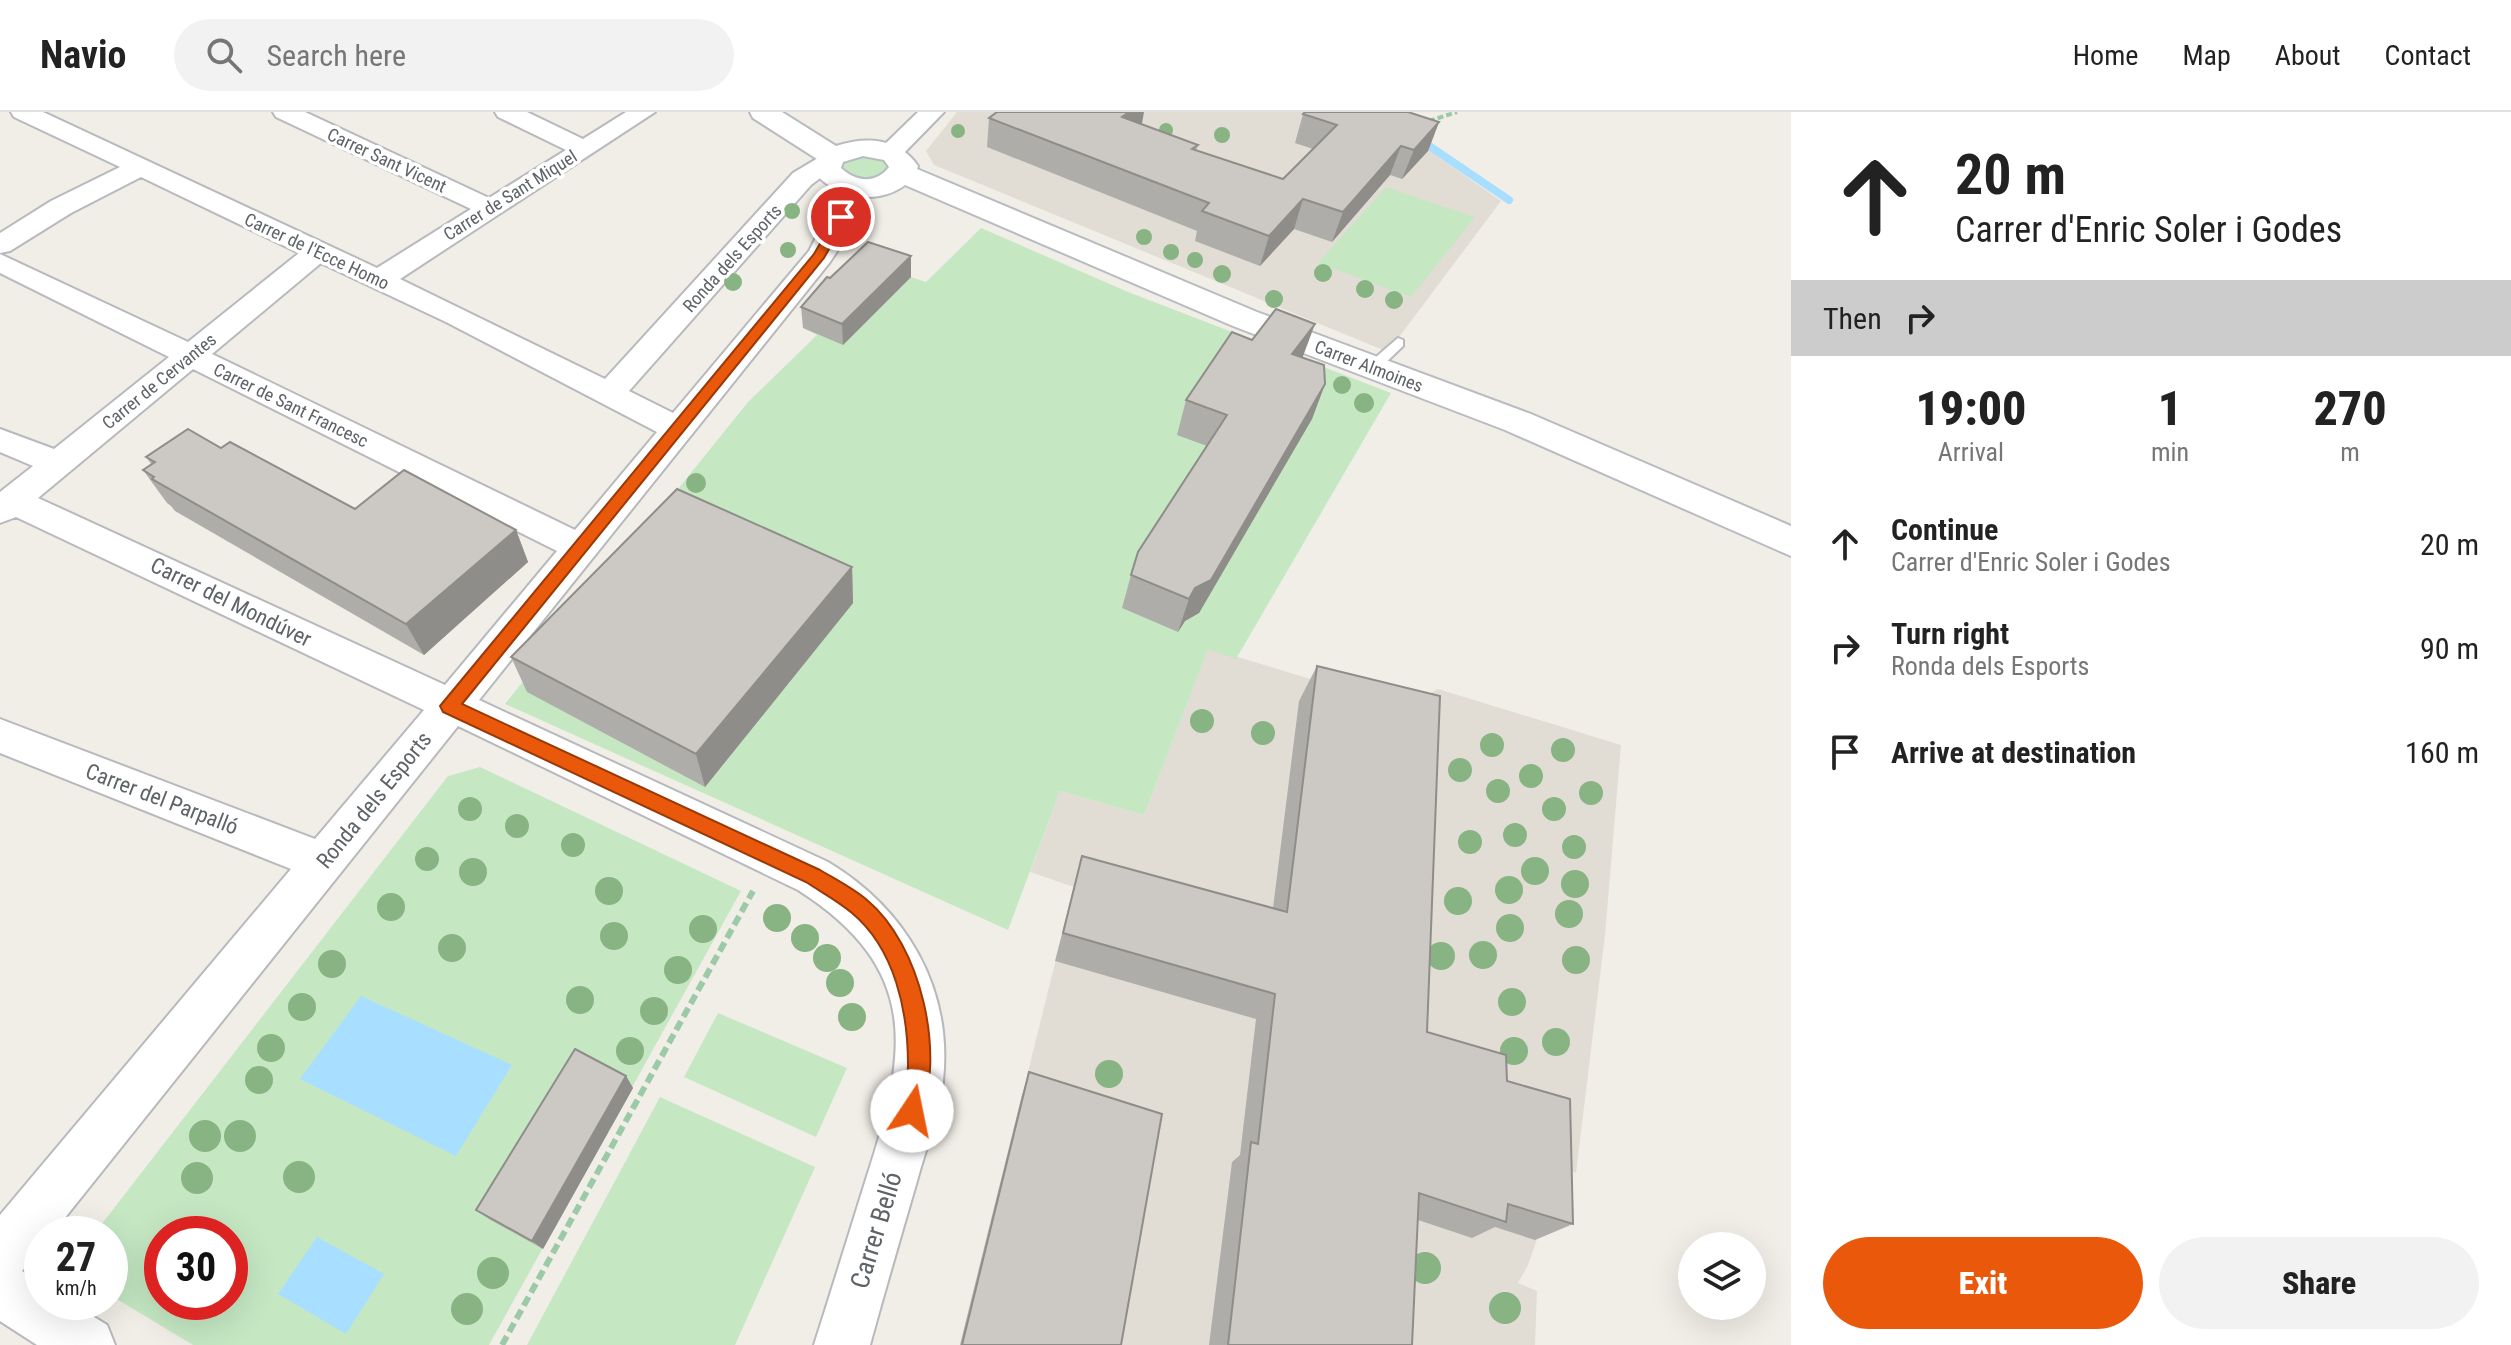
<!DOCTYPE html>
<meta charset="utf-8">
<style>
body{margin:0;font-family:"Roboto Condensed",sans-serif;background:#f2f2f2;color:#222;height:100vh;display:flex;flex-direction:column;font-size:30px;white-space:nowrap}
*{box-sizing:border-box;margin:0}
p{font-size:26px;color:#767676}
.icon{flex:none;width:44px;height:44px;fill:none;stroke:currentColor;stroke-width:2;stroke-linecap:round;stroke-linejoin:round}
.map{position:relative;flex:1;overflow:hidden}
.drawer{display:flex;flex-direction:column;background:#fff;width:720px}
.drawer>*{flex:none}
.top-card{background:#fff;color:#222;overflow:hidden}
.buttons{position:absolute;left:1678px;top:1120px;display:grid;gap:16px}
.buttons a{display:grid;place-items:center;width:88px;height:88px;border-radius:50%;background:#fff;box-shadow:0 8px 32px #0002;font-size:40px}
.speed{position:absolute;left:24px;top:1104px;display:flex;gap:16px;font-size:40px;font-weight:700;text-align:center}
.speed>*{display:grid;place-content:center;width:104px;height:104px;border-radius:50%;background:#fff;box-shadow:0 8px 32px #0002;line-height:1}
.speed small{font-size:20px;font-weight:400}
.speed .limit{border:12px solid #d22;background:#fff;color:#111}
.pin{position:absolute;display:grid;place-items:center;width:68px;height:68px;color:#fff;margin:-34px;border:4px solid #fff;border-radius:50%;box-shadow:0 2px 8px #0007}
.me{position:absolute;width:88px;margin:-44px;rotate:11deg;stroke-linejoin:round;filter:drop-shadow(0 0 6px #0008)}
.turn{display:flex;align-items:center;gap:28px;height:168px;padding:0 32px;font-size:36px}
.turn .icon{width:104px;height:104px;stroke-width:2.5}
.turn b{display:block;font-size:56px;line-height:68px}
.then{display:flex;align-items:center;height:76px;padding:0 32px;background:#0003;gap:16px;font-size:30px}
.eta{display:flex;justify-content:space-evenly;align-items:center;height:136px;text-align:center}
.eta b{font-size:48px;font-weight:800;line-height:56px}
.button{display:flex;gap:16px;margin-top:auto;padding:16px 32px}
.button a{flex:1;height:92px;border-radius:48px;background:#ea580c;color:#fff;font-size:32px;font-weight:800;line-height:92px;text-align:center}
.button a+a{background:#f2f2f2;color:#222}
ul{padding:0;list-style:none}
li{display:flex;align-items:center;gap:24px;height:104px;padding:0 32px}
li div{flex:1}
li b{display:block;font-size:30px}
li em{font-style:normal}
header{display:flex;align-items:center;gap:48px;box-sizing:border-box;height:112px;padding:0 40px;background:#fff;border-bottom:2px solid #e0e0e0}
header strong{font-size:38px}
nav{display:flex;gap:44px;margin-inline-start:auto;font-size:28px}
.search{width:560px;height:72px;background:#f2f2f2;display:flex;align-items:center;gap:20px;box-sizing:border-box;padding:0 28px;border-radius:44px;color:#767676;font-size:30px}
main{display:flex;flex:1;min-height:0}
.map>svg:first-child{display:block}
.education{fill:#e1ddd5}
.green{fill:#c5e8c3;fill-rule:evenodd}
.water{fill:#a8deff}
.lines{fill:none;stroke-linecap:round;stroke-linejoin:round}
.stream{stroke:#a8deff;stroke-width:8}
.lane-casing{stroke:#b7b9bd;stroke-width:4}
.street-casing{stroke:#b7b9bd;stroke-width:4}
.secondary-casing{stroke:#b8bcc0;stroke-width:4}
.path-far1{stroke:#9ccaa6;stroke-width:4;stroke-dasharray:6 3;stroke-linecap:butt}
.path{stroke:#9ccaa6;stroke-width:6;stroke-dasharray:10 5;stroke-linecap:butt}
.lane{fill:#fff;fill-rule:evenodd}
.street{fill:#fff;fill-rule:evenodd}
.secondary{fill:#fff;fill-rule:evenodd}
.tree{fill:#88b383}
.wall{fill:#afada9}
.shaded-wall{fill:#8f8d89}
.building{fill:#ccc9c4;stroke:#8f8d89;stroke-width:2}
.route{fill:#ea580c;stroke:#983908;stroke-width:2}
.labels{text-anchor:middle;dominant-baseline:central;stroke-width:7;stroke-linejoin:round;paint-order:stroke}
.far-street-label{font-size:18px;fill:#5e6367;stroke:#fff}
.street-label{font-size:22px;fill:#5e6367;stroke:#fff}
.near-street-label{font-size:26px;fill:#5e6367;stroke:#fff}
</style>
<header>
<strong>Navio</strong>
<div class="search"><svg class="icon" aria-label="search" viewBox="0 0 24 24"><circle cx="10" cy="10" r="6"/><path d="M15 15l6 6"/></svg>Search here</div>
<nav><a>Home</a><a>Map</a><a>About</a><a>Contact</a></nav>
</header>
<main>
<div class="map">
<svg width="1791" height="1233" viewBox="0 0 1791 1233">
<rect width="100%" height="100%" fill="#f1eee7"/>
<g class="education">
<path d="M 957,0 L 1375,0 L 1501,89 L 1388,240 L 934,53 L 926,39 Z"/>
<path d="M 1208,536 L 1380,588 L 1425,584 L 1438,577 L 1621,633 L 1605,823 L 1576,1061 L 1550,1049 L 1543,1110 L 1528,1153 L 1518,1171 L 1537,1179 L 1535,1233 L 960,1233 L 1074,775 L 1030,760 L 1060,679 L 1144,703 Z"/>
</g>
<g class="green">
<path d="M 852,43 L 883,45 L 889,57 C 875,71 852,71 840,55 L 841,50 Z"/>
<path d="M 1386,75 L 1475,105 L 1411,185 L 1318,151 Z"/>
<path d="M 981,116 L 1128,180 L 1391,281 L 1236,547 L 1208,537 L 1144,703 L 1060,679 L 1008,818 L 505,592 L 748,290 L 817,223 L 803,216 L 828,186 L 874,201 L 911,165 L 926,170 Z"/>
<path d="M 480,655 L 741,779 L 489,1233 L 193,1233 L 110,1183 L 110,1122 L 94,1122 L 448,664 ZM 162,1122 L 230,1122 L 230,1190 L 162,1190 Z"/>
<path d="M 718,901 L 847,956 L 816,1025 L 684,965 Z"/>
<path d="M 660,985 L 815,1055 L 735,1233 L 527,1233 Z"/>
</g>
<g class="water">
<path d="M 361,884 L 512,953 L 456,1044 L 300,967 Z"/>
<path d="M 317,1125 L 384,1162 L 346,1222 L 278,1182 Z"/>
</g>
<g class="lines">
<path class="stream" d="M 1419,27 L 1509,88"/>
<defs>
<path id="lane" d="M 1398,226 L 1403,228 L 1403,234 L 1378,258 L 1368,258 L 1368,252 Z"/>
<g id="street">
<path d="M 11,0 L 43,0 L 377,156 L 471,97 L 276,5 L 273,0 L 305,0 L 489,86 L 566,38 L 498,5 L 495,0 L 527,0 L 583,27 L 626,0 L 655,0 L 400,167 L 605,267 L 793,61 L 818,46 L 836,46 L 840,51 L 811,73 L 629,279 L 673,301 L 809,139 L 845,69 L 863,69 L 867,75 L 847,124 L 830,150 L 479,588 L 828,750 C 906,797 953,876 943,969 C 939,1003 926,1036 917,1069 C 901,1124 885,1178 870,1233 L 814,1233 C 832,1177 849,1121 867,1064 C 907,941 922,857 798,778 L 458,614 L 52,1122 L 42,1122 L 42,1134 L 22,1159 L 42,1172 L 42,1190 L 70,1190 L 107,1213 L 115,1233 L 37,1233 L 0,1209 L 0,1103 L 291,757 L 0,641 L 0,607 L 315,727 L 424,598 L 16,405 L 0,411 L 0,380 L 33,354 L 0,340 L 0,317 L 54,337 L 169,245 L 0,161 L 0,142 L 188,230 L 299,141 L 141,65 L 71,101 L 10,139 L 0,141 L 0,121 L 51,89 L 120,55 L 14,5 ZM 321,151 L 446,210 L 657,320 L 575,418 L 212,242 ZM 193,257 L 557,439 L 445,573 L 38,386 Z"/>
<path d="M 918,0 L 944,0 L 900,45 L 882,45 L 878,40 L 882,35 Z"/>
</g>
<path id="secondary" d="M 750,0 L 782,0 L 836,34 C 866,24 899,26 918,54 L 917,57 L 1257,200 L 1531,302 L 1791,414 L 1791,444 L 1505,318 L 1233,214 L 905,73 C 876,95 831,85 812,57 L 817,47 L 753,6 ZM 863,44 L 884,48 L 889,55 C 876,72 856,70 841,56 L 843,50 Z"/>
</defs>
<use href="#lane" class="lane-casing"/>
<use href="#street" class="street-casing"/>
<use href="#secondary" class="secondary-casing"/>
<path class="path-far1" d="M 1429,9 L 1457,0"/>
<path class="path" d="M 502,1233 L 753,779"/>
<use href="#lane" class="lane"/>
<use href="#street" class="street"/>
<use href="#secondary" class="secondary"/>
</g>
<g class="tree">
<circle cx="1166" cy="18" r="7"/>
<circle cx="958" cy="19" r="7"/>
<circle cx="1222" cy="23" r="8"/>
<circle cx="792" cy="99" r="8"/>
<circle cx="1144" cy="125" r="8"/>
<circle cx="788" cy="138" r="8"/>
<circle cx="1171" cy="140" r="8"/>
<circle cx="1195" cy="148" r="8"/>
<circle cx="1323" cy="161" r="9"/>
<circle cx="1222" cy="162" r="9"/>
<circle cx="733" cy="170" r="9"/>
<circle cx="1365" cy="177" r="9"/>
<circle cx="1274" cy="187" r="9"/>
<circle cx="1394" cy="188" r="9"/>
<circle cx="1342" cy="273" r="9"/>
<circle cx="1364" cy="291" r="10"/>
<circle cx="696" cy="371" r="10"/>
<circle cx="1202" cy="609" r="12"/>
<circle cx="1263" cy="621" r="12"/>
<circle cx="1492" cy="633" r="12"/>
<circle cx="1563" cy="638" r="12"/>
<circle cx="1460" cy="658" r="12"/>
<circle cx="1531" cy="664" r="12"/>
<circle cx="1498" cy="679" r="12"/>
<circle cx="1591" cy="681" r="12"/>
<circle cx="470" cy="697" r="12"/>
<circle cx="1554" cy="697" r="12"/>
<circle cx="517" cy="714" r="12"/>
<circle cx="1515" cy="723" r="12"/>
<circle cx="1470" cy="730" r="12"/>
<circle cx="573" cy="733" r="12"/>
<circle cx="1574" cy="735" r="12"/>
<circle cx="427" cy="747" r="12"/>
<circle cx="1535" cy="759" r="14"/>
<circle cx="473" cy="760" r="14"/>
<circle cx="1575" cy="772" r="14"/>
<circle cx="1509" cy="778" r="14"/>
<circle cx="609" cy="779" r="14"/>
<circle cx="1458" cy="789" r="14"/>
<circle cx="391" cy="795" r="14"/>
<circle cx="1569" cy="802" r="14"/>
<circle cx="777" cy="806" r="14"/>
<circle cx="1510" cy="816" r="14"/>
<circle cx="703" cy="817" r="14"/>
<circle cx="614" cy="824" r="14"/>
<circle cx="805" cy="826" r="14"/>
<circle cx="452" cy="836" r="14"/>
<circle cx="1483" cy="843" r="14"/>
<circle cx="1441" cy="844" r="14"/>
<circle cx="827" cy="846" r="14"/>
<circle cx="1576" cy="848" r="14"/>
<circle cx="332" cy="852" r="14"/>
<circle cx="678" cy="858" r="14"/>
<circle cx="840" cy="871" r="14"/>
<circle cx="580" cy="888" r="14"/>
<circle cx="1512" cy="890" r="14"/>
<circle cx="302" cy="895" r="14"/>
<circle cx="654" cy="899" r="14"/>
<circle cx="852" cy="905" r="14"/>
<circle cx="1556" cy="930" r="14"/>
<circle cx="271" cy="936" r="14"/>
<circle cx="630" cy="939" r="14"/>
<circle cx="1514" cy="939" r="14"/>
<circle cx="1109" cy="962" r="14"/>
<circle cx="259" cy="968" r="14"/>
<circle cx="205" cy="1024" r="16"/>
<circle cx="240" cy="1024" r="16"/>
<circle cx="299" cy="1065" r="16"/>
<circle cx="197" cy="1066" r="16"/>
<circle cx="1425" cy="1156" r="16"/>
<circle cx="493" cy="1161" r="16"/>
<circle cx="1505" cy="1196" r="16"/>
<circle cx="467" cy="1197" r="16"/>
</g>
<g class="wall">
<path d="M 1303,2 L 1439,10 L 1428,39 L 1402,67 L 1390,63 L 1332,130 L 1294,117 L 1260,154 L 1195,129 L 1197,119 L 987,35 L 989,6 L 1142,12 L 1198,33 L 1196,39 L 1283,67 L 1313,37 L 1295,31 Z"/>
<path d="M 911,144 L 911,165 L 843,233 L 803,216 L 801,195 L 830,166 Z"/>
<path d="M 1303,246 L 1325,272 L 1312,307 L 1199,501 L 1185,509 L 1178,520 L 1122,496 L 1131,463 L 1207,334 L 1177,323 L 1186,288 Z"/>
<path d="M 221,336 L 355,397 L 516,418 L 528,450 L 424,543 L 175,399 L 171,394 L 167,391 L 143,358 L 152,353 L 146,345 Z"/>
<path d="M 852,455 L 853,491 L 705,675 L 527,580 L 511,545 Z"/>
<path d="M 1317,554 L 1427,920 L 1507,969 L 1573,1112 L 1535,1128 L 1495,1115 L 1472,1126 L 1418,1108 L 1412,1233 L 1209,1233 L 1232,1050 L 1240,1043 L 1256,907 L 1055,849 L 1082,744 L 1273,796 L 1299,589 Z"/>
<path d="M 1029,960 L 1121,1233 L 960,1233 L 1022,983 Z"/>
<path d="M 626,964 L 633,976 L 543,1137 L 489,1107 L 476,1098 Z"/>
</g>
<g class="shaded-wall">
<path d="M 1129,0 L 1144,0 L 1141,17 L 1122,5 Z"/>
<path d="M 1439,10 L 1428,39 L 1402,67 L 1414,38 Z"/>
<path d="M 1401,34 L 1390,63 L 1332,130 L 1343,100 Z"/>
<path d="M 1303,87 L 1294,117 L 1260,154 L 1269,124 Z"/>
<path d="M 911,144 L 911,165 L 843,233 L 842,212 Z"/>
<path d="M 1315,212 L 1302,247 L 1292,242 Z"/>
<path d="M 1325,272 L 1312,307 L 1199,501 L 1185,509 L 1178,520 L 1189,487 Z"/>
<path d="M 516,418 L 528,450 L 424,543 L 406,512 Z"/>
<path d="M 852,455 L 853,491 L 705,675 L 696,642 Z"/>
<path d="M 626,964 L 633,976 L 543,1137 L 532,1129 Z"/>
</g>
<g class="building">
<path d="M 997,0 L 1129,0 L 1122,5 L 1198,33 L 1192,37 L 1283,67 L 1337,13 L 1303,2 L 1305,0 L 1408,0 L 1439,10 L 1414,38 L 1401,34 L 1343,100 L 1303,87 L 1269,124 L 1202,99 L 1209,91 L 989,6 Z"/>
<path d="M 868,130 L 911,144 L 842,212 L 801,195 L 827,165 L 830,166 Z"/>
<path d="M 1276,197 L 1315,212 L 1292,242 L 1324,253 L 1325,272 L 1211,468 L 1195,476 L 1189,487 L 1131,463 L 1138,440 L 1227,303 L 1186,288 L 1232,220 L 1252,228 Z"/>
<path d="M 188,317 L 221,336 L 230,330 L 355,397 L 404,358 L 516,418 L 406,512 L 152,367 L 154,365 L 143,358 L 155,350 L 146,345 Z"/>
<path d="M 677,377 L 852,455 L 696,642 L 511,545 Z"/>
<path d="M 1317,554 L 1440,584 L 1427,920 L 1506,943 L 1507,969 L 1570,987 L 1573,1112 L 1508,1092 L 1506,1110 L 1419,1081 L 1412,1233 L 1228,1233 L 1251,1030 L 1258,1032 L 1275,882 L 1063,821 L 1082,744 L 1287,800 Z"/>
<path d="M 575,937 L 626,964 L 532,1129 L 476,1098 Z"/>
<path d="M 1029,960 L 1162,1002 L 1121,1233 L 962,1233 Z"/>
</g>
<path class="route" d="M 837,102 L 847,105 L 824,146 L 462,592 L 820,758 C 835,767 853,776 867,788 C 921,833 946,942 920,1007 L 912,1010 L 904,1007 C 897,990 908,970 908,953 C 908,899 895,837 852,801 C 838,789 821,780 806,770 L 443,600 L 440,594 L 814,142 Z"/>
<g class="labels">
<g class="far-street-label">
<text transform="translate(387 48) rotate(25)">Carrer Sant Vicent</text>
<text transform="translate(510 83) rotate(-32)">Carrer de Sant Miquel</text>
<text transform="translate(317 139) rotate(25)">Carrer de l'Ecce Homo</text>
<text transform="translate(732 146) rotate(-48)">Ronda dels Esports</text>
<text transform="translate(1369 254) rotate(21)">Carrer Almoines</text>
<text transform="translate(159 269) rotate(-39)">Carrer de Cervantes</text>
<text transform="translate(291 293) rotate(26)">Carrer de Sant Francesc</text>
</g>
<g class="street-label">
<text transform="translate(231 490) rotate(26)">Carrer del Mondúver</text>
<text transform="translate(162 687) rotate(21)">Carrer del Parpalló</text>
<text transform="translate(374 688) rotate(-51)">Ronda dels Esports</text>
</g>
<g class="near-street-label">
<text transform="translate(876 1118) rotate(-73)">Carrer Belló</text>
</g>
</g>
</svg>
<div class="buttons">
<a><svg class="icon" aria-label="layers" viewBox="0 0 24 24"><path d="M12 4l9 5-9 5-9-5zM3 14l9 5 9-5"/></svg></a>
</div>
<div class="speed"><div>27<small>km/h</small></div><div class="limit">30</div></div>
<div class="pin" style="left:841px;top:105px;background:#d93025"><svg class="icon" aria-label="arrive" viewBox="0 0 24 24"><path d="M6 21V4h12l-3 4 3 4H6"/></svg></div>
<svg class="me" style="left:912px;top:999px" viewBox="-20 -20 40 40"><circle r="19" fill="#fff"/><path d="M0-13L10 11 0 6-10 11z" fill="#ea580c"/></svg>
</div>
<section class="drawer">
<div class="top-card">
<div class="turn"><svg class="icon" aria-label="ahead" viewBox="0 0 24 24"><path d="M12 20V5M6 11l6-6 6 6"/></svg><div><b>20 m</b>Carrer d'Enric Soler i Godes</div></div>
<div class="then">Then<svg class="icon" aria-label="right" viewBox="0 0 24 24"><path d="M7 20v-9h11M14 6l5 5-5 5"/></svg></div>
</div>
<div class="eta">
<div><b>19:00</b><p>Arrival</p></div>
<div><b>1</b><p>min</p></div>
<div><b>270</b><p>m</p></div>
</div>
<ul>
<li><svg class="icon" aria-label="ahead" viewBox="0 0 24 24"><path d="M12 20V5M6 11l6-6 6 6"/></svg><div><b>Continue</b><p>Carrer d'Enric Soler i Godes</p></div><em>20 m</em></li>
<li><svg class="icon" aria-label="right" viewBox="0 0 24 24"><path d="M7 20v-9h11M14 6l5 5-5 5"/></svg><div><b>Turn right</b><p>Ronda dels Esports</p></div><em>90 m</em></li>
<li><svg class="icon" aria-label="arrive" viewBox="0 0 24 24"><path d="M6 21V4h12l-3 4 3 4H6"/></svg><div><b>Arrive at destination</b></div><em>160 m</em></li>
</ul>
<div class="button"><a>Exit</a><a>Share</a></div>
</section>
</main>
